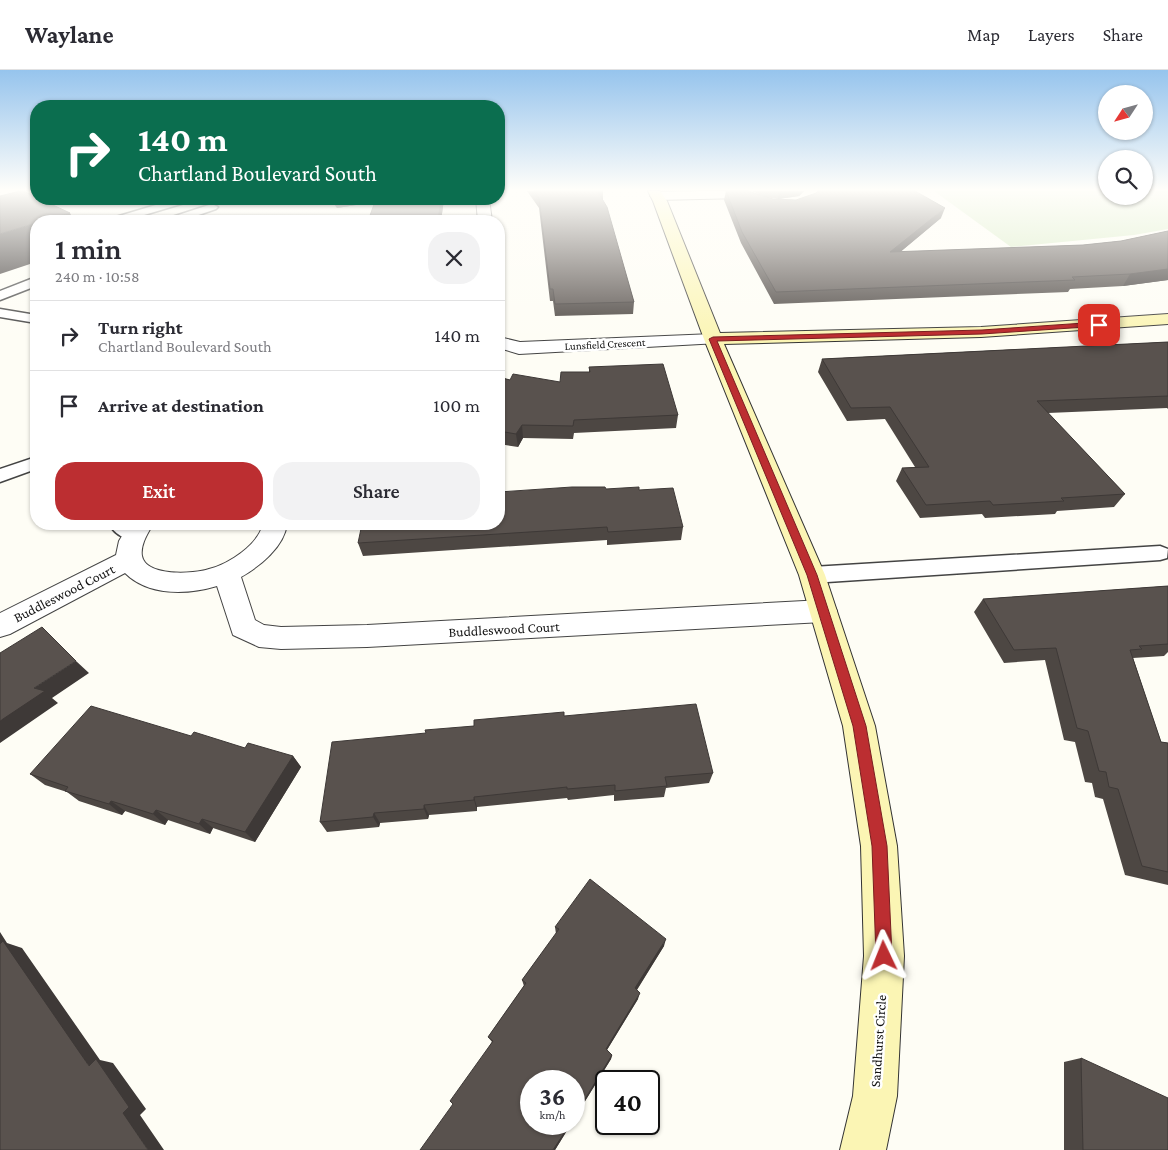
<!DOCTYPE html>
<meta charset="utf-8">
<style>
body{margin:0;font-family:"Crimson Pro",serif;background:#f2f2f3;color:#2b2b33;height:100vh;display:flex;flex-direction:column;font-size:19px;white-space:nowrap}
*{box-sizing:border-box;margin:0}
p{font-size:16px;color:#7c7c81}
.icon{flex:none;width:28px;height:28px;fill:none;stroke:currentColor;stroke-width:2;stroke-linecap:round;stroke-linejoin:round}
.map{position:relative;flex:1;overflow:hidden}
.side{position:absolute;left:30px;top:145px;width:475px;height:315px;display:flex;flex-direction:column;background:#fff;border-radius:20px;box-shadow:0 1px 4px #0004}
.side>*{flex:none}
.banner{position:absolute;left:30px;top:30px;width:475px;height:105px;border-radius:20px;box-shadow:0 1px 4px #0004;background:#0b6e4f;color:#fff;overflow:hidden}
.needle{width:32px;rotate:234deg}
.fabs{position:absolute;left:1098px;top:15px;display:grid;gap:10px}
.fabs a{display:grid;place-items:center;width:55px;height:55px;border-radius:50%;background:#fff;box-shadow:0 1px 4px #0004;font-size:25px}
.speed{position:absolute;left:520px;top:1000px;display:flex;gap:10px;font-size:25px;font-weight:700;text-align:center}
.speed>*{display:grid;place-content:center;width:65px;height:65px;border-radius:50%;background:#fff;box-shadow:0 1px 4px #0004;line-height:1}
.speed small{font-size:12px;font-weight:400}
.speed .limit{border:2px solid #111;border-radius:8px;background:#fff;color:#111}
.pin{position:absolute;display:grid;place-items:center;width:42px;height:42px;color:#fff;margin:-21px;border-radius:10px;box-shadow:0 2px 8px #0006}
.me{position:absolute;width:55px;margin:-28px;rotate:358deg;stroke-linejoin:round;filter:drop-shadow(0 0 4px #0008)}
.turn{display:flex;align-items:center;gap:18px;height:105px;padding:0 25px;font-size:22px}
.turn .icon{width:65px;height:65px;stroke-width:2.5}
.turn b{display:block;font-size:35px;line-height:42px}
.round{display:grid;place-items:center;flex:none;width:52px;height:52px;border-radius:20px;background:#f2f2f3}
.overview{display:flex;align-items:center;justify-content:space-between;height:85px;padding:0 25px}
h1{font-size:30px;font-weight:600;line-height:38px}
.action{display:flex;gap:10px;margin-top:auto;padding:10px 25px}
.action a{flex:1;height:58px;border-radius:20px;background:#bc2e31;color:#fff;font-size:20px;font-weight:600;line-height:58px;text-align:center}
.action a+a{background:#f2f2f3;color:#2b2b33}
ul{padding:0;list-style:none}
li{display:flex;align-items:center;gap:15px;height:70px;padding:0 25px;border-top:1px solid #e1e1e2}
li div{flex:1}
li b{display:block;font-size:19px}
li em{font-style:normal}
header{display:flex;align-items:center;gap:30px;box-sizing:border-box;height:70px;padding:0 25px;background:#fff;border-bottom:1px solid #e1e1e2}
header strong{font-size:24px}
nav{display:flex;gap:28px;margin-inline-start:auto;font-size:18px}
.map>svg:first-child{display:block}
.green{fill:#d4e9bf}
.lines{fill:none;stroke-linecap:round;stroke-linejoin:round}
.lane-casing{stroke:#444;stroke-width:3}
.street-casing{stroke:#444;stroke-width:2}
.secondary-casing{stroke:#333;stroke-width:2}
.lane{fill:#fff;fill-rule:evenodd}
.street{fill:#fff;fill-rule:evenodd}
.secondary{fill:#fbf5b4;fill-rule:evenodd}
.wall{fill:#4d4743}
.shaded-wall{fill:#3e3937}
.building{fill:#59524e;stroke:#3e3937}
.route{fill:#bc2e31;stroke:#7a1e20}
.labels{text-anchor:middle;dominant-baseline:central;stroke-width:5;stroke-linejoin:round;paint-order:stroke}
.far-street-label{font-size:11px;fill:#111;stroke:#fff}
.street-label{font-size:14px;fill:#111;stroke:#fff}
</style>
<header>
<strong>Waylane</strong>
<nav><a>Map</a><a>Layers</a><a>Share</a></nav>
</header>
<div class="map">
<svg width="1168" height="1080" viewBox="0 0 1168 1080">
<rect width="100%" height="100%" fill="#fefdf5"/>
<path class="green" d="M 934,121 L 1106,121 L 1106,126 L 1144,126 L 1144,121 L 1168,121 L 1168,159 L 1134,165 L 1011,177 Z"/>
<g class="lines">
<defs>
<g id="lane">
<path d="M 176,129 L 192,129 L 191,131 L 124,151 L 107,151 L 109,149 Z"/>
<path d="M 212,134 L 218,137 L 216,139 L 181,151 L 164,151 L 166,149 Z"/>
<path d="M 36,207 L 36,216 L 0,230 L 0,221 Z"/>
<path d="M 0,239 L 36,245 L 36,253 L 0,247 Z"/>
<path d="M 36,387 L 36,399 L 0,412 L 0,399 Z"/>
<path d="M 109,454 L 133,454 L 143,464 L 140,469 C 128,472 115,465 109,454 Z"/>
<path d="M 1160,476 L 1168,479 L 1167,488 L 1160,490 L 812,513 L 804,511 L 801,505 L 804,499 L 812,497 Z"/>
</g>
<g id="street">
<path d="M 705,121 L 747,121 L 750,124 L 743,128 L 657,130 L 650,126 L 657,122 Z"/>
<path d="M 476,129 L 489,129 L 492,151 L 478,151 Z"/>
<path d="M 713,264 L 719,265 L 722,269 L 719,273 L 519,284 L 499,278 L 499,267 L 520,272 Z"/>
<path d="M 129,454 L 153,454 C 148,463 140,475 142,486 C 146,507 194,504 209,499 C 229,494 258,475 263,454 L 287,454 C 284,477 260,496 241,507 L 255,550 L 264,555 L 281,557 L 367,555 L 823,530 L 833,534 L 837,541 L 833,548 L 823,552 L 367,577 L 281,579 L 259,577 L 233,565 L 217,516 C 187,525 148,526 125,503 L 10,564 L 0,567 L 0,543 L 116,485 L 119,471 Z"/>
</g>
<g id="secondary">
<path d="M 28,121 L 36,121 L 36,127 L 0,136 L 0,128 Z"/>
<path d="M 648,121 L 660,121 L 667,131 L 720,263 L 981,257 L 1168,244 L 1168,254 L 981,267 L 724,274 L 825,505 L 875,656 L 897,776 L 904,886 L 897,1026 L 886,1080 L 840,1080 L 853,1026 L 864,886 L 861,776 L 843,656 L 799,505 L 704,269 L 653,131 Z"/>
</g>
</defs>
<use href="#lane" class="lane-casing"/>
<use href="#street" class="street-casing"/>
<use href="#secondary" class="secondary-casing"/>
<use href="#lane" class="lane"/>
<use href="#street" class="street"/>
<use href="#secondary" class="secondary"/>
</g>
<g class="wall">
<path d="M 527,121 L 603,121 L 603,130 L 634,232 L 633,244 L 555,246 L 553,231 L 550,231 L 539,138 Z"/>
<path d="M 726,121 L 748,121 L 761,125 L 752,121 L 804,121 L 799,126 L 778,129 L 765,127 L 773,129 L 941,148 L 900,182 L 1083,175 L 1121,171 L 1168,161 L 1168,210 L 1123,216 L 1070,219 L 1068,222 L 774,234 L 741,173 L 724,130 Z"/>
<path d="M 330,129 L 444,129 L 441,151 L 368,151 L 375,132 L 337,138 Z"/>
<path d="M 1168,272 L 1168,339 L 1167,338 L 1048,343 L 1125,424 L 1114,437 L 1057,441 L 1055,444 L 985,448 L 982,444 L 920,448 L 896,411 L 902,398 L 915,397 L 885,349 L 847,351 L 818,302 L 822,289 Z"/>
<path d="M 589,297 L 678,345 L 676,358 L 574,363 L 573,369 L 523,368 L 518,377 L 499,374 L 499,307 L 510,310 L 560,312 L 589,302 Z"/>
<path d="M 606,419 L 683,457 L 681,470 L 607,475 L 607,470 L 363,486 L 358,473 Z"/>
<path d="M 1168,516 L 1168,582 L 1164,586 L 1133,588 L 1161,672 L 1168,673 L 1168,815 L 1125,805 L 1103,729 L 1095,727 L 1092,713 L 1085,712 L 1075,672 L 1064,670 L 1045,590 L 1004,593 L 974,542 L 983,529 Z"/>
<path d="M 564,646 L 713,703 L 709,713 L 666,718 L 664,727 L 614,731 L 614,725 L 568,730 L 567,728 L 477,737 L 477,741 L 429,745 L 428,749 L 380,753 L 379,757 L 327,762 L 320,752 L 426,663 L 474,656 Z"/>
<path d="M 191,666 L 245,678 L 293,686 L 301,697 L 255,772 L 213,758 L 210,764 L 168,750 L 165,755 L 125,741 L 122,745 L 79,731 L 67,722 L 45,715 L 30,704 Z"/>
<path d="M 555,857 L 664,876 L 637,920 L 638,929 L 607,980 L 612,985 L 611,989 L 574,1049 L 574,1011 L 531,1054 L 571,1054 L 555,1080 L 453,1034 L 492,972 L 488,967 L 524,916 L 522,910 L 556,864 Z"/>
<path d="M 1081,988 L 1168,1080 L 1064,1080 L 1064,992 Z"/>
</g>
<g class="shaded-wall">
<path d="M 603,121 L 603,132 L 598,122 Z"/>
<path d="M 779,121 L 804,121 L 799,126 L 778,129 Z"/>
<path d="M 305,129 L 325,129 L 306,132 Z"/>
<path d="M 334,129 L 381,129 L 381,131 L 337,138 Z"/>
<path d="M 441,129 L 444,129 L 441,151 L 438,151 Z"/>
<path d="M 945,138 L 941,148 L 886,194 L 890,182 Z"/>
<path d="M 70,143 L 74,151 L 42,151 Z"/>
<path d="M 36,153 L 36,192 L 0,204 L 0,164 Z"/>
<path d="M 1168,199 L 1168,210 L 1123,216 L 1130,204 Z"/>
<path d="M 522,355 L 523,368 L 518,377 L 516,364 Z"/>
<path d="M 76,591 L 89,603 L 52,628 L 58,633 L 0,673 L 0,651 L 34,618 Z"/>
<path d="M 293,686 L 301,697 L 255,772 L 245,762 Z"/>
<path d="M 474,727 L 477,737 L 477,741 L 474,730 Z"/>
<path d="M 111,731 L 125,741 L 122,745 L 109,734 Z"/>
<path d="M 424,735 L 429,745 L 428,749 L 424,739 Z"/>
<path d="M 156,740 L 168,750 L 165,755 L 153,744 Z"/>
<path d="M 374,743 L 380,753 L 379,757 L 373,747 Z"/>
<path d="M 202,749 L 213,758 L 210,764 L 199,754 Z"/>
<path d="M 0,862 L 7,873 L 22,878 L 100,990 L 113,993 L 146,1039 L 140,1045 L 164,1080 L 148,1080 L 89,996 L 0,878 Z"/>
<path d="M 666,869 L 664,876 L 634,924 L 635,918 Z"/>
<path d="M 640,923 L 638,929 L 605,983 L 606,979 Z"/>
<path d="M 612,985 L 611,989 L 574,1049 L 574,1047 Z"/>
<path d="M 570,1054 L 571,1054 L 555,1080 L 553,1080 Z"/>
</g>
<g class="building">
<path d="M 20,121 L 23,121 L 36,127 L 36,129 L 40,129 L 70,143 L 42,151 L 36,151 L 36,153 L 0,164 L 0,126 Z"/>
<path d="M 534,121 L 603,121 L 598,122 L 607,137 L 634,232 L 555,234 L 553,219 L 550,219 L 539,128 Z"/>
<path d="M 726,121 L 748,121 L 773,129 L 796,130 L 816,123 L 818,121 L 915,121 L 945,138 L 890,182 L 1083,175 L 1121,171 L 1168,161 L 1168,199 L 1130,204 L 1072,207 L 1075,210 L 776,222 L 742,162 Z"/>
<path d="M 376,129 L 441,129 L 438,151 L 368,151 Z"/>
<path d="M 1168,272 L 1168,326 L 1037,331 L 1125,424 L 1061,428 L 1064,431 L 993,435 L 990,431 L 926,435 L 902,398 L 929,397 L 890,337 L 851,338 L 822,289 Z"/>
<path d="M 663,294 L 678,345 L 574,350 L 573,356 L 522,355 L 516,364 L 499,361 L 499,307 L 510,310 L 513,304 L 560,312 L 561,302 L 590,302 L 589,297 Z"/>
<path d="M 572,417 L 605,417 L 606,419 L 639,417 L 639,420 L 673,418 L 683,457 L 608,462 L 607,457 L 358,473 L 362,454 L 499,454 L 499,422 Z"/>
<path d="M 1168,516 L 1168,574 L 1139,576 L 1142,579 L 1130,580 L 1161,672 L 1168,673 L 1168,802 L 1142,796 L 1118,719 L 1109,717 L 1106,702 L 1099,701 L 1088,661 L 1077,658 L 1056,578 L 1014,580 L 983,529 Z"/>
<path d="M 42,557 L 76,591 L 34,618 L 45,621 L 0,651 L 0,583 Z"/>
<path d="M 696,634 L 713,703 L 665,707 L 667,716 L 615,721 L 615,715 L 567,719 L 567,717 L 474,727 L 474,730 L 424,735 L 424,739 L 374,743 L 373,747 L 320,752 L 332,672 L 426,663 L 425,660 L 474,656 L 474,650 L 564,642 L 564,646 Z"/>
<path d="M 91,636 L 191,666 L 194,662 L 245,678 L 248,673 L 293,686 L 245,762 L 202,749 L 199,754 L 156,740 L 153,744 L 111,731 L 109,734 L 65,721 L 68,717 L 30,704 Z"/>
<path d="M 590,809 L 666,869 L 635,918 L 640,923 L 606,979 L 612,985 L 574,1047 L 574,1011 L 531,1011 L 531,1054 L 570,1054 L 553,1080 L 420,1080 L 453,1034 L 450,1031 L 493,971 L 488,967 L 526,913 L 522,910 L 559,859 L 555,857 Z"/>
<path d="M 3,871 L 89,996 L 96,989 L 129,1037 L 123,1043 L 148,1080 L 0,1080 L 0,874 Z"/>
<path d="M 1081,988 L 1168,1028 L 1168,1080 L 1083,1080 Z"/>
</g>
<linearGradient id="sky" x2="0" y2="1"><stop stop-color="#96c4ed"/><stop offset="0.44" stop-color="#fffefa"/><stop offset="1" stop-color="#fffefa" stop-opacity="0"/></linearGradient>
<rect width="1168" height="272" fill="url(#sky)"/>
<path class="route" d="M 1099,252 L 1103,255 L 1101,256 L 982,264 L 717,271 L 817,505 L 866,656 L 887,776 L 892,886 L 890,891 L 884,894 L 878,891 L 876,886 L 872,776 L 853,656 L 807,505 L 709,269 L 713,267 L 982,260 Z"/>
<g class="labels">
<g class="far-street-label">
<text transform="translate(605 274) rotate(-3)">Lunsfield Crescent</text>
</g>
<g class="street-label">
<text transform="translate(64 523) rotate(-27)">Buddleswood Court</text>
<text transform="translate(504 559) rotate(-3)">Buddleswood Court</text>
<text transform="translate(878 971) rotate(-86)">Sandhurst Circle</text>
</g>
</g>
</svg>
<div class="fabs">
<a><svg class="needle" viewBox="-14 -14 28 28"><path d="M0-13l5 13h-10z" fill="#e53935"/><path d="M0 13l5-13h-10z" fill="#7c7c81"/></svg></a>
<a><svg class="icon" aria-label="search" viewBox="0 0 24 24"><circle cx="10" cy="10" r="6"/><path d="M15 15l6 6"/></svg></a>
</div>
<div class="speed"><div>36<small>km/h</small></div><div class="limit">40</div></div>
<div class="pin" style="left:1099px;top:255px;background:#d93025"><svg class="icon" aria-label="arrive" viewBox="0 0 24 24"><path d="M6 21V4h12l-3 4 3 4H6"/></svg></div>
<svg class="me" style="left:884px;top:886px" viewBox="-20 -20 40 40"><path d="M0-17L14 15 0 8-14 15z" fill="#bc2e31" stroke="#fff" stroke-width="4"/></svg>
<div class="banner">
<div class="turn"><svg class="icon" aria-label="right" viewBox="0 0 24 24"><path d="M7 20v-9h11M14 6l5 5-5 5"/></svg><div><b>140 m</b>Chartland Boulevard South</div></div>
</div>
<section class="side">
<div class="overview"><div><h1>1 min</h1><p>240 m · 10:58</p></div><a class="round"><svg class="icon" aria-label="close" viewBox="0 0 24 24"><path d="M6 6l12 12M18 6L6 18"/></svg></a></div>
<ul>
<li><svg class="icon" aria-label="right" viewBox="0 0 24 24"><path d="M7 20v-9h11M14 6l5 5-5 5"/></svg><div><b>Turn right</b><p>Chartland Boulevard South</p></div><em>140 m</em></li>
<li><svg class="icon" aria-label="arrive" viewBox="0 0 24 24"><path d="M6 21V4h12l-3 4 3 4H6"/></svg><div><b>Arrive at destination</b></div><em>100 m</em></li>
</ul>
<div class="action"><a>Exit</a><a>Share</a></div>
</section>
</div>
